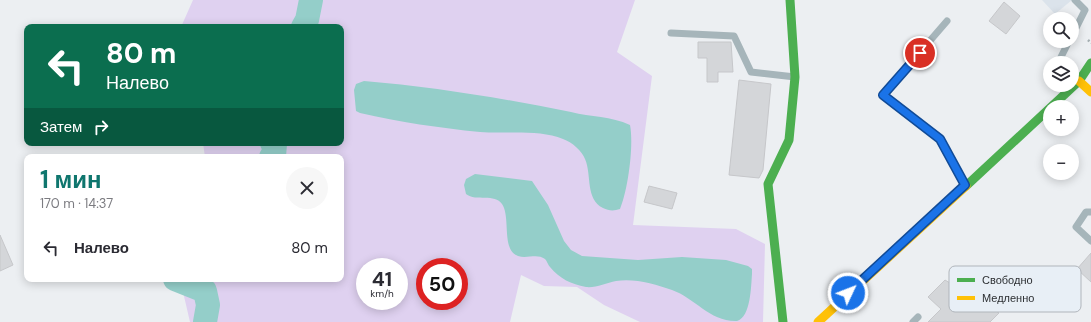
<!DOCTYPE html>
<html lang="ru">
<meta charset="utf-8">
<style>
body{margin:0;font-family:"DM Sans",sans-serif;background:#f7f7f7;color:#2b2b33;height:100vh;display:flex;flex-direction:column;font-size:15px;white-space:nowrap}
*{box-sizing:border-box;margin:0}
p{font-size:13px;color:#7c7c81}
.icon{flex:none;width:22px;height:22px;fill:none;stroke:currentColor;stroke-width:2;stroke-linecap:round;stroke-linejoin:round}
.map{position:relative;flex:1;overflow:hidden}
.drawer{position:absolute;left:24px;top:154px;width:320px;height:128px;display:flex;flex-direction:column;background:#fff;border-radius:8px;box-shadow:0 2px 10px #0003}
.drawer>*{flex:none}
.guide{position:absolute;left:24px;top:24px;width:320px;height:122px;border-radius:8px;box-shadow:0 2px 10px #0003;background:#0b6e4f;color:#fff;overflow:hidden}
.buttons{position:absolute;left:1043px;top:12px;display:grid;gap:8px}
.buttons a{display:grid;place-items:center;width:36px;height:36px;border-radius:50%;background:#fff;box-shadow:0 2px 10px #0003;font-size:20px}
.speed{position:absolute;left:356px;top:258px;display:flex;gap:8px;font-size:20px;font-weight:700;text-align:center}
.speed>*{display:grid;place-content:center;width:52px;height:52px;border-radius:50%;background:#fff;box-shadow:0 2px 10px #0003;line-height:1}
.speed small{font-size:10px;font-weight:400}
.speed .limit{border:6px solid #d22;background:#fff;color:#111}
.pin{position:absolute;display:grid;place-items:center;width:34px;height:34px;color:#fff;margin:-17px;border:2px solid #fff;border-radius:50%;box-shadow:0 1px 4px #0007}
.me{position:absolute;width:44px;margin:-22px;rotate:47deg;stroke-linejoin:round;filter:drop-shadow(0 0 3px #0008)}
.turn{display:flex;align-items:center;gap:14px;height:84px;padding:0 16px;font-size:18px}
.turn .icon{width:52px;height:52px;stroke-width:2.5}
.turn b{display:block;font-size:28px;line-height:34px}
.then{display:flex;align-items:center;height:38px;padding:0 16px;background:#0003;gap:8px;font-size:15px}
.round{display:grid;place-items:center;flex:none;width:42px;height:42px;border-radius:21px;background:#f7f7f7}
.summary{display:flex;align-items:center;justify-content:space-between;height:68px;padding:0 16px}
h1{font-size:24px;font-weight:700;line-height:30px;color:#0f766e}
ul{padding:0;list-style:none}
li{display:flex;align-items:center;gap:12px;height:52px;padding:0 16px}
li div{flex:1}
li b{display:block;font-size:15px}
li em{font-style:normal}
.map>svg:first-child{display:block}
.built{fill:#dbe3eb}
.green{fill:#dfd1f0;fill-rule:evenodd}
.water{fill:#94cec9}
.lines{fill:none;stroke-linecap:round;stroke-linejoin:round}
.river{stroke:#94cec9;stroke-width:24}
.building{fill:#d4d6d9;stroke:#c6c7ca}
.path{stroke:#a5afb2;stroke-width:2.5;stroke-dasharray:2 2;stroke-linecap:butt}
.lane{stroke:#a6b5ba;stroke-width:7}
.fast{stroke:#4caf50;stroke-width:9}
.slow{stroke:#ffc107;stroke-width:9}
.route-casing{stroke:#114b97;stroke-width:10}
.route{stroke:#1a73e8;stroke-width:7}
.key{fill:#e8eff6;stroke:#b0b5bb;stroke-width:1}
.key-label{font-size:11px;fill:#2c2f32}
</style>
<div class="map">
<svg width="1091" height="322" viewBox="0 0 1091 322">
<rect width="100%" height="100%" fill="#eceff2"/>
<path class="built" d="M 1042,0 L 1072,0 L 1055,14 Z"/>
<path class="green" d="M 193,0 L 635,0 L 617,52 L 652,76 L 633,225 L 736,229 L 765,244 L 763,322 L 640,322 L 604,305 L 577,287 L 544,286 L 521,275 L 510,322 L 190,322 L 180,279 L 341,279 L 341,157 L 205,157 L 203,143 L 341,143 L 341,27 L 181,27 ZM 365,267 L 399,267 L 399,301 L 365,301 ZM 425,267 L 459,267 L 459,301 L 425,301 Z"/>
<g class="water">
<path d="M 364,81 C 434,87 502,98 571,112 C 591,117 611,116 630,125 C 634,145 628,190 620,209 C 614,211 609,211 603,208 C 585,199 592,175 585,159 C 582,151 572,142 563,139 C 539,129 506,134 480,132 C 439,128 400,122 360,113 L 356,111 L 354,90 L 356,84 Z"/>
<path d="M 475,174 L 532,181 L 548,205 L 564,241 L 571,250 L 582,256 L 638,260 L 682,257 L 726,260 L 748,266 L 752,269 L 752,274 C 751,286 751,317 737,321 C 710,322 695,298 672,290 C 655,284 634,278 616,281 C 606,283 596,288 586,287 C 571,284 560,279 550,267 C 548,265 547,261 545,259 C 537,253 527,259 518,256 C 501,250 511,217 502,204 C 495,193 476,202 466,194 L 464,185 L 466,179 Z"/>
</g>
<g class="lines">
<g class="river">
<path d="M 303,27 L 307,20 L 311,0"/>
<path d="M 271,157 L 274,156 L 275,144 L 272,143"/>
<path d="M 175,279 L 205,291 L 208,305 L 205,322"/>
</g>
</g>
<g class="building">
<path d="M 1004,2 L 1020,16 L 1006,34 L 989,21 Z"/>
<path d="M 698,42 L 731,42 L 733,72 L 718,72 L 718,82 L 707,82 L 707,58 L 698,58 Z"/>
<path d="M 739,80 L 771,84 L 763,170 L 759,178 L 729,175 Z"/>
<path d="M 649,186 L 677,193 L 672,209 L 644,202 Z"/>
<path d="M 0,235 L 13,265 L 0,271 Z"/>
<path d="M 1091,253 L 1091,282 L 1077,269 Z"/>
<path d="M 945,280 L 999,313 L 990,322 L 928,322 L 941,309 L 928,297 Z"/>
</g>
<g class="lines">
<path class="path" d="M 1088,40 L 1091,43"/>
<g class="lane">
<path d="M 947,21 L 883,95 L 940,139 L 965,184"/>
<path d="M 671,33 L 734,36 L 751,72 L 795,77"/>
<path d="M 1072,36 L 1085,10 L 1075,0"/>
<path d="M 1061,63 L 1060,59 L 1069,41"/>
<path d="M 1091,212 L 1086,212 L 1076,227 L 1091,241"/>
<path d="M 913,322 L 918,317"/>
</g>
<g class="fast">
<path d="M 966,186 L 1079,81 L 1091,63"/>
<path d="M 783,322 L 768,184 L 789,140 L 795,77 L 790,0"/>
</g>
<g class="slow">
<path d="M 1079,81 L 1091,92"/>
<path d="M 818,322 L 966,186"/>
</g>
</g>
<g class="lines">
<defs>
<path id="route" d="M 848,293 L 965,185 L 940,139 L 883,95 L 920,53"/>
</defs>
<use href="#route" class="route-casing"/>
<use href="#route" class="route"/>
</g>
<rect x="949" y="266" width="132" height="46" rx="6" class="key"/>
<rect x="957" y="278" width="18" height="4" fill="#4caf50"/>
<rect x="957" y="296" width="18" height="4" fill="#ffc107"/>
<g class="key-label">
<text x="982" y="284">Свободно</text>
<text x="982" y="302">Медленно</text>
</g>
</svg>
<div class="buttons">
<a><svg class="icon" aria-label="search" viewBox="0 0 24 24"><circle cx="10" cy="10" r="6"/><path d="M15 15l6 6"/></svg></a>
<a><svg class="icon" aria-label="layers" viewBox="0 0 24 24"><path d="M12 4l9 5-9 5-9-5zM3 14l9 5 9-5"/></svg></a>
<a>+</a>
<a>−</a>
</div>
<div class="speed"><div>41<small>km/h</small></div><div class="limit">50</div></div>
<div class="pin" style="left:920px;top:53px;background:#d93025"><svg class="icon" aria-label="arrive" viewBox="0 0 24 24"><path d="M6 21V4h12l-3 4 3 4H6"/></svg></div>
<svg class="me" style="left:848px;top:293px" viewBox="-20 -20 40 40"><circle r="17" fill="#1a73e8" stroke="#fff" stroke-width="3"/><path d="M0-11L8 9 0 5-8 9z" fill="#fff"/></svg>
<div class="guide">
<div class="turn"><svg class="icon" aria-label="left" viewBox="0 0 24 24"><path d="M17 20v-9H6M10 6l-5 5 5 5"/></svg><div><b>80 m</b>Налево</div></div>
<div class="then">Затем<svg class="icon" aria-label="right" viewBox="0 0 24 24"><path d="M7 20v-9h11M14 6l5 5-5 5"/></svg></div>
</div>
<section class="drawer">
<div class="summary"><div><h1>1 мин</h1><p>170 m · 14:37</p></div><a class="round"><svg class="icon" aria-label="close" viewBox="0 0 24 24"><path d="M6 6l12 12M18 6L6 18"/></svg></a></div>
<ul>
<li><svg class="icon" aria-label="left" viewBox="0 0 24 24"><path d="M17 20v-9H6M10 6l-5 5 5 5"/></svg><div><b>Налево</b></div><em>80 m</em></li>
</ul>
</section>
</div>
